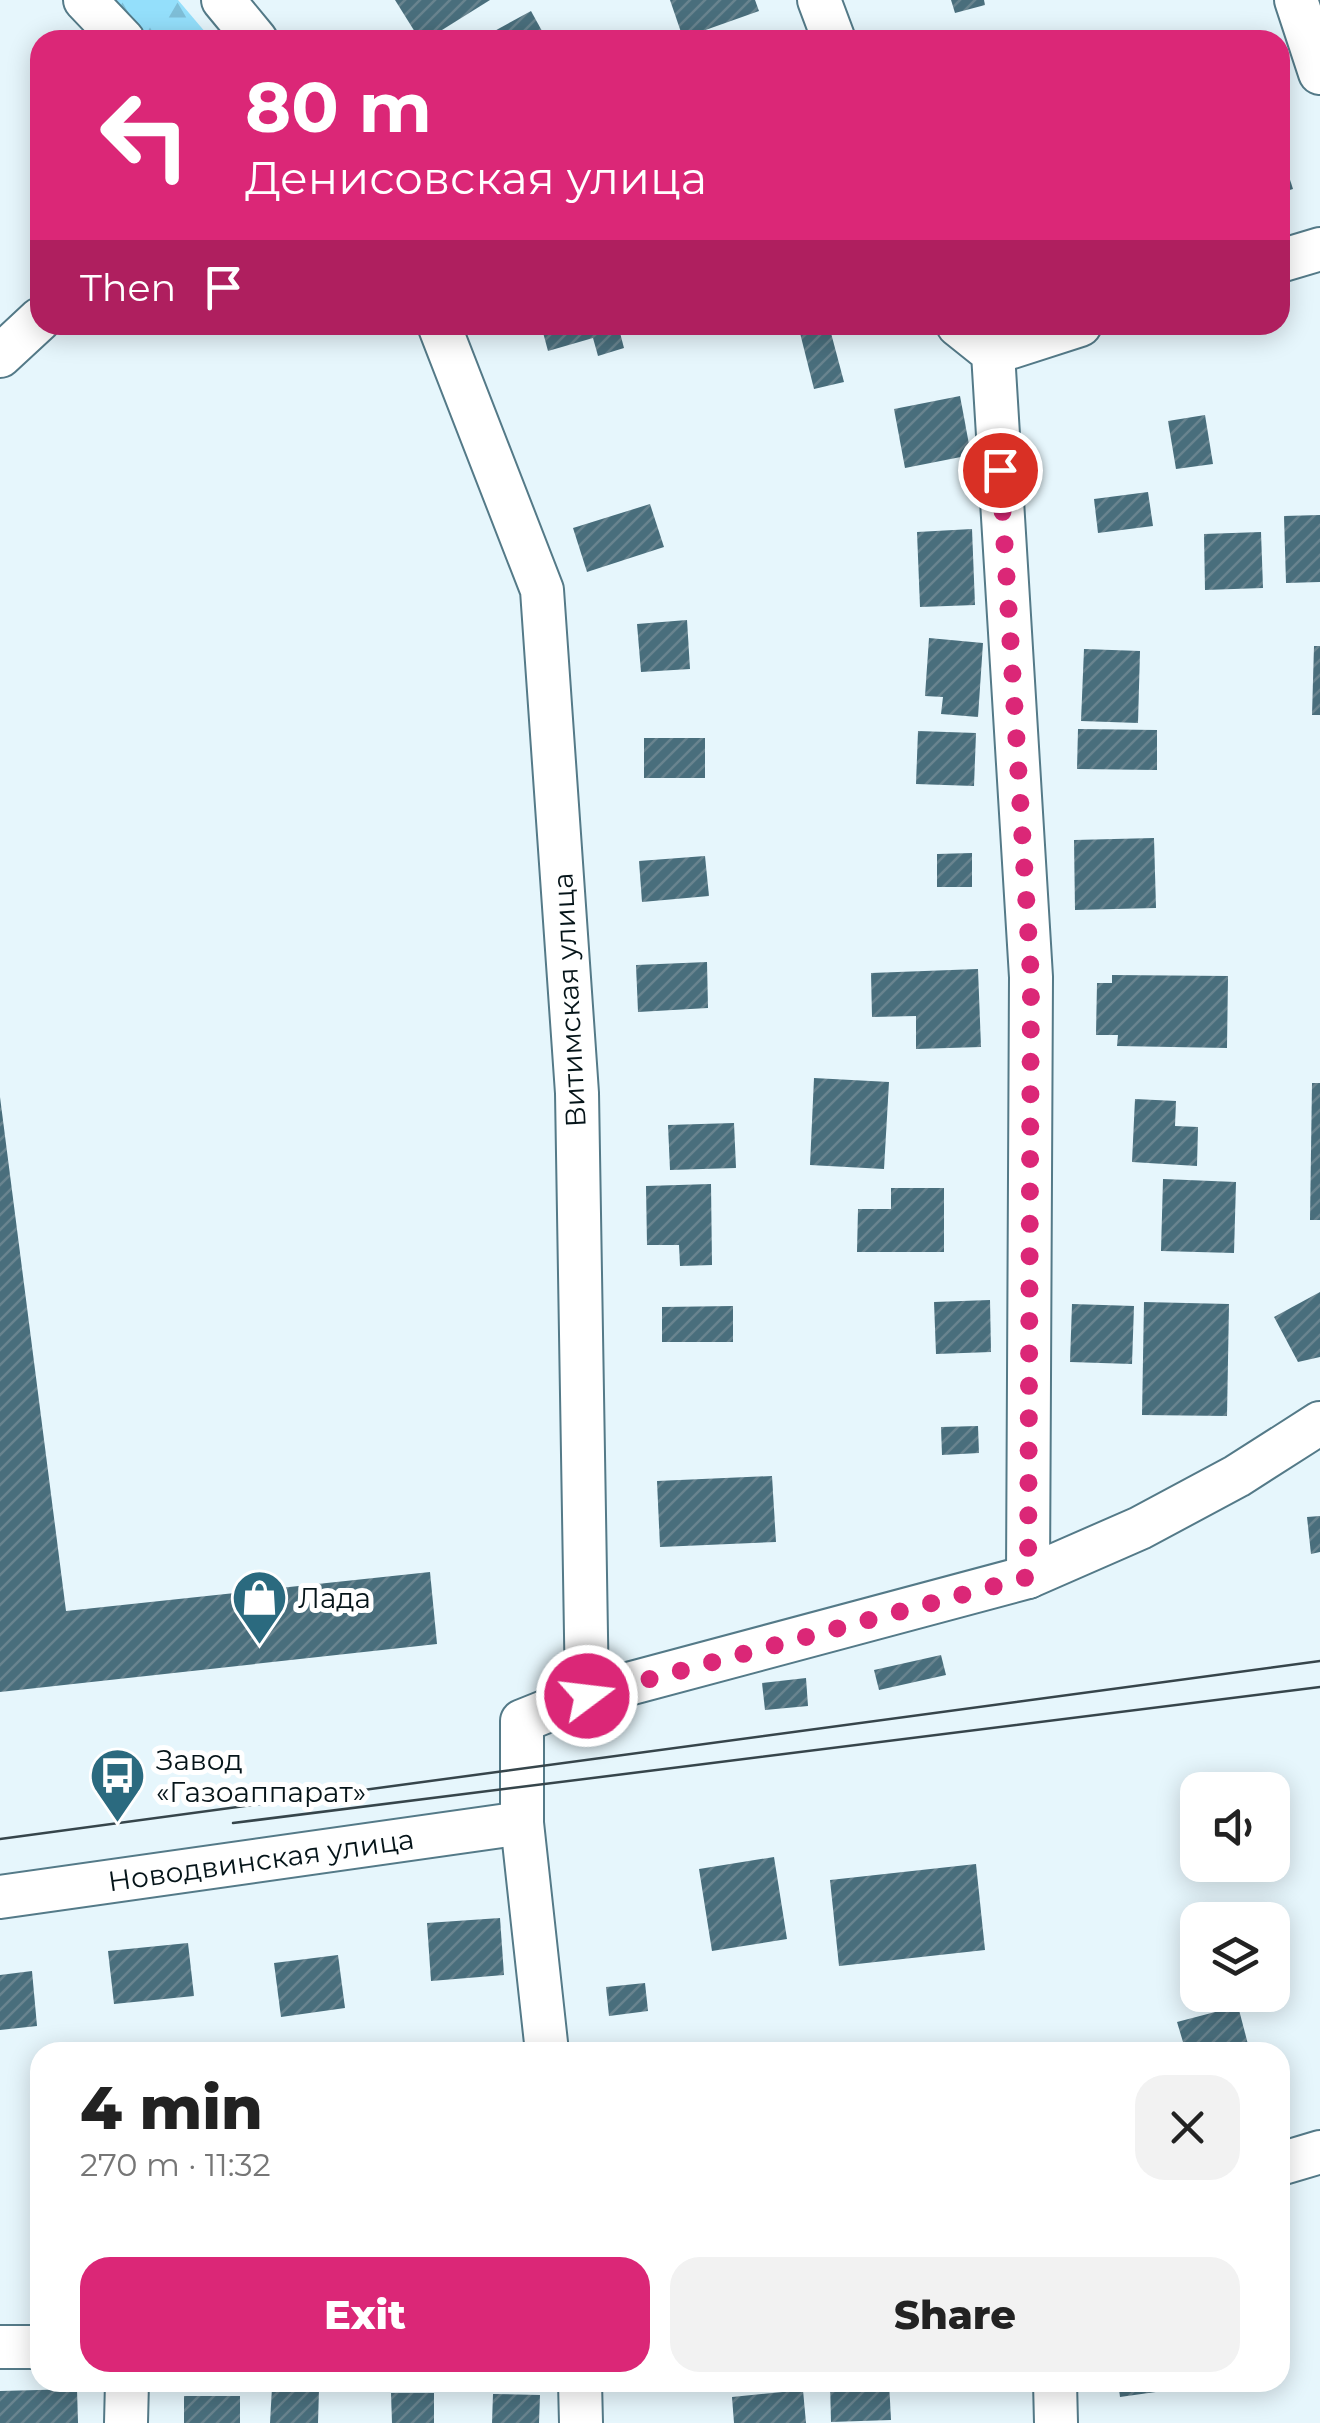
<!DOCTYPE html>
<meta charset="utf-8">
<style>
body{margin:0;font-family:Montserrat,sans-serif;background:#f2f2f2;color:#222;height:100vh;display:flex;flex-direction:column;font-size:38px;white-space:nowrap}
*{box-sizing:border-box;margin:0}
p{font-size:32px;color:#767676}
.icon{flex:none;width:55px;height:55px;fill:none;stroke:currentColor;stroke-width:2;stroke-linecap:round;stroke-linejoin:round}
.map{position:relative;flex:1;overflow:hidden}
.side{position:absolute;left:30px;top:2042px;width:1260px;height:350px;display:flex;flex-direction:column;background:#fff;border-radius:30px;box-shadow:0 5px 25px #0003}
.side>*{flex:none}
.hud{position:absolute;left:30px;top:30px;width:1260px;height:305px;border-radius:30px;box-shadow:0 5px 25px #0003;background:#db2777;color:#fff;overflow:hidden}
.tools{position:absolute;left:1180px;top:1772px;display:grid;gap:20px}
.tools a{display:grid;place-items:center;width:110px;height:110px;border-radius:20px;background:#fff;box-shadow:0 5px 25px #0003;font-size:50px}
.pin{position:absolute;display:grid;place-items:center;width:85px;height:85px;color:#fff;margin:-42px;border:5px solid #fff;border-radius:50%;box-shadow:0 2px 10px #0007}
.me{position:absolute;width:110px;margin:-55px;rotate:75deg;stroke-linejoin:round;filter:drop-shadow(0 0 8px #0008)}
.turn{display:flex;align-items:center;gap:35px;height:210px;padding:0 50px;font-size:45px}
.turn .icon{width:130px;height:130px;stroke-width:2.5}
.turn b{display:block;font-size:70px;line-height:85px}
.then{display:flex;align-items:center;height:95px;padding:0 50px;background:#0003;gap:20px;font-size:38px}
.round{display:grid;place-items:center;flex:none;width:105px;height:105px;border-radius:30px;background:#f2f2f2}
.overview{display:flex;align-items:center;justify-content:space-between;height:170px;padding:0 50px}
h1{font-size:60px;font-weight:800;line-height:75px}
.cta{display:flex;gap:20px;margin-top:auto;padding:20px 50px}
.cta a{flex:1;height:115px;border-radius:30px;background:#db2777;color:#fff;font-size:40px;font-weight:800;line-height:115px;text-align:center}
.cta a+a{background:#f2f2f2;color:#222}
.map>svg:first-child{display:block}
.forest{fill:url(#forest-firs)}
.building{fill:url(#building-hatch)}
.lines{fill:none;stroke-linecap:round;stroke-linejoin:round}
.street-casing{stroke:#547a88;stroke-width:46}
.street{stroke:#fff;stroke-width:42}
.tram{stroke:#36454b;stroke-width:2.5}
.route{stroke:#db2777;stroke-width:18;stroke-dasharray:0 32.4}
.labels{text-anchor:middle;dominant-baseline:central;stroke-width:10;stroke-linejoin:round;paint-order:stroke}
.street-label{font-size:28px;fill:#051419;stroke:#fff}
.poi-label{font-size:28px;fill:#051419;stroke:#fff;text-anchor:start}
</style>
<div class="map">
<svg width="1320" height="2423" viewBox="0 0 1320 2423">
<defs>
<pattern id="forest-firs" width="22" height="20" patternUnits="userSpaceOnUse" patternTransform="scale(2.5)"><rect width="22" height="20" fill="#94dffb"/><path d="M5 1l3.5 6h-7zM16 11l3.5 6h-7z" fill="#7ebed7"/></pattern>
<pattern id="building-hatch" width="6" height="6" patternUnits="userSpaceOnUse" patternTransform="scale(2.5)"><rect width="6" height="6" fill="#496e7c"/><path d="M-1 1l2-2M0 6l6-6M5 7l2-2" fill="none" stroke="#69848f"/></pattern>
</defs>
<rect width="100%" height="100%" fill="#e6f6fc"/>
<path class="forest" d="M 98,0 L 178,0 L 212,40 L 133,40 Z"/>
<g class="building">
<path d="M 395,0 L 490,0 L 426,40 L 420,40 Z"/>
<path d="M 670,0 L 755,0 L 759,11 L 683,38 Z"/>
<path d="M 951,0 L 984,0 L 985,5 L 955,13 Z"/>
<path d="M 531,11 L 547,40 L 478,40 Z"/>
<path d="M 1280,148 L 1293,189 L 1280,193 Z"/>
<path d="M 541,325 L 618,325 L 624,348 L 598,356 L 593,338 L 548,351 Z"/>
<path d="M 798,325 L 845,325 L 846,329 L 831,333 L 844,382 L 814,389 Z"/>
<path d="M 960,396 L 971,455 L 905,468 L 894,409 Z"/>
<path d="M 1205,415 L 1213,464 L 1176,469 L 1168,421 Z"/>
<path d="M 1148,492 L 1153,526 L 1098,533 L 1094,499 Z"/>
<path d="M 650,504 L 664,547 L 587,572 L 573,528 Z"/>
<path d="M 1320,515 L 1320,582 L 1286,583 L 1284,516 Z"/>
<path d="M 972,529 L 975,605 L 920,607 L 917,532 Z"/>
<path d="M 1261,532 L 1263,588 L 1205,590 L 1204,534 Z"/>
<path d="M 687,620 L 690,669 L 641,672 L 637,624 Z"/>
<path d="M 929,638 L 983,643 L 978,717 L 941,714 L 943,697 L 925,696 Z"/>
<path d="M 1314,646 L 1320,646 L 1320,715 L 1312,715 Z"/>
<path d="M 1084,649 L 1140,651 L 1138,723 L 1081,721 Z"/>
<path d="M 1078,729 L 1157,730 L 1157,770 L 1077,769 Z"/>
<path d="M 918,731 L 976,733 L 974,786 L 916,784 Z"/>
<rect x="644" y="738" width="61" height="40"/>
<path d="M 1154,838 L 1156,908 L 1075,910 L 1074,840 Z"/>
<path d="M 972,853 L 972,887 L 937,887 L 937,854 Z"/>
<path d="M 705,856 L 709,896 L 642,902 L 639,861 Z"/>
<path d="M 707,962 L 708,1008 L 638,1012 L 636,965 Z"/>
<path d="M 978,969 L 981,1047 L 916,1049 L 916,1016 L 872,1017 L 871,973 Z"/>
<path d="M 1112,975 L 1228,976 L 1227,1048 L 1117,1046 L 1118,1035 L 1096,1035 L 1097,983 L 1112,983 Z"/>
<path d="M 814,1078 L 889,1082 L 884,1169 L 810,1165 Z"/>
<path d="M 1312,1083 L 1320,1083 L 1320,1220 L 1310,1220 Z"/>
<path d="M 0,1097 L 66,1611 L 430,1572 L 437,1644 L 0,1692 Z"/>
<path d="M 1135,1099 L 1176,1101 L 1175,1126 L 1198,1127 L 1197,1166 L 1132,1162 Z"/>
<path d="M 734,1123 L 736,1168 L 670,1170 L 668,1125 Z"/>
<path d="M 1163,1179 L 1236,1182 L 1234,1253 L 1161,1251 Z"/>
<path d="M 711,1184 L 712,1265 L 680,1266 L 679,1245 L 647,1245 L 646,1186 Z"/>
<path d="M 891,1188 L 944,1188 L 944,1252 L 857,1252 L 858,1209 L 891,1209 Z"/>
<path d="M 1320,1292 L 1320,1357 L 1298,1362 L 1274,1317 Z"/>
<path d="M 990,1300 L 991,1352 L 936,1354 L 934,1302 Z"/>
<path d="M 1144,1302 L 1229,1304 L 1227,1416 L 1142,1415 Z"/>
<path d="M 1072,1304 L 1134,1306 L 1132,1364 L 1070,1362 Z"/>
<path d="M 733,1306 L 733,1342 L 662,1342 L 662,1307 Z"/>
<path d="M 978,1426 L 979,1453 L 942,1455 L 941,1427 Z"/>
<path d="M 772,1476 L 776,1542 L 660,1547 L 657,1481 Z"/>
<path d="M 1320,1516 L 1320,1552 L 1311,1554 L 1307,1517 Z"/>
<path d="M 941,1655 L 946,1675 L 879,1690 L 874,1670 Z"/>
<path d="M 806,1678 L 808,1706 L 765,1710 L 762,1683 Z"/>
<path d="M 774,1857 L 787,1939 L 712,1951 L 699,1869 Z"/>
<path d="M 976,1864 L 985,1950 L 839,1966 L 830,1880 Z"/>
<path d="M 500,1918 L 504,1975 L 431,1981 L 427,1923 Z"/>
<path d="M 188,1943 L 194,1996 L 114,2004 L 108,1951 Z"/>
<path d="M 338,1955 L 345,2008 L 281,2017 L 274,1963 Z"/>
<path d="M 32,1971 L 37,2026 L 0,2030 L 0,1975 Z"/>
<path d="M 645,1983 L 648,2011 L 609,2016 L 606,1987 Z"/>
<path d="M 1238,2006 L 1250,2052 L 1186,2052 L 1177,2022 Z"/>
<path d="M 30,2229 L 40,2229 L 40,2298 L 31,2299 Z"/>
<path d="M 1280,2259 L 1288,2259 L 1290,2293 L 1280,2294 Z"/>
<path d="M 830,2382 L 889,2382 L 891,2420 L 831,2422 Z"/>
<path d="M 1118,2382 L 1206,2382 L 1206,2385 L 1120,2397 Z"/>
<path d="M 272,2387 L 319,2389 L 318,2423 L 270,2423 Z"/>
<path d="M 77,2389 L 78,2423 L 0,2423 L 0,2391 Z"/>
<path d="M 803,2390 L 806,2423 L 734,2423 L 732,2397 Z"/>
<path d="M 391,2393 L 434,2393 L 434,2423 L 392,2423 Z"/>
<path d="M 493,2394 L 540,2395 L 539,2423 L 492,2423 Z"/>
<rect x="184" y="2396" width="56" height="27"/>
</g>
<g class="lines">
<defs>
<g id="street">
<path d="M 85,0 L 123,40"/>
<path d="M 223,0 L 256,40"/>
<path d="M 819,0 L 834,40"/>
<path d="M 1296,0 L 1320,73"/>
<path d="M 1280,261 L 1320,249"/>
<path d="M 439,325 L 542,590 L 577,1093 L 587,1695"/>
<path d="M 958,325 L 993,353 L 1031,977 L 1028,1577"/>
<path d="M 993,353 L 1080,325"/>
<path d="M 0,356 L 40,319"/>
<path d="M 0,1897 L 522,1823"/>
<path d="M 547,2052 L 522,1823 L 522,1721 L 587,1695 L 1028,1577 L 1140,1528 L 1237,1476 L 1320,1423"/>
<path d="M 1280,2164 L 1320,2152"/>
<path d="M 0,2347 L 40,2347"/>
<path d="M 580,2382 L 581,2423"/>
<path d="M 1055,2382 L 1056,2423"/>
<path d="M 126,2423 L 127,2382"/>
</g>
</defs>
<use href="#street" class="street-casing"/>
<use href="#street" class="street"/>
<g class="tram">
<path d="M 233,1823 L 1320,1687"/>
<path d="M 0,1839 L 1320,1661"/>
</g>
</g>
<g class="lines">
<path class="route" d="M 587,1696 L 1028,1577 L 1031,977 L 1000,470"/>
</g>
<defs>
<symbol id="shop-pin" viewBox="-11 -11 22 30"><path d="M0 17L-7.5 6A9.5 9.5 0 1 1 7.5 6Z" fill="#2b6a7f" stroke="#fff"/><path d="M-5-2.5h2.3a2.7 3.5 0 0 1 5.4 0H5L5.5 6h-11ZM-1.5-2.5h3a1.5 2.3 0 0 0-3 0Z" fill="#fff"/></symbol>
<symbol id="bus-pin" viewBox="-11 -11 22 30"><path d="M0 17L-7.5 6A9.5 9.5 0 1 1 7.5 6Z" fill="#2b6a7f" stroke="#fff"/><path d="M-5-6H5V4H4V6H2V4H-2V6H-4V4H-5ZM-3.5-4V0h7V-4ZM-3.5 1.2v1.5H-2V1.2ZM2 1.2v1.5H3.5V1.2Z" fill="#fff"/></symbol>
</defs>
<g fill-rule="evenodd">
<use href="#shop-pin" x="228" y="1566" width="63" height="86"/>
<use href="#bus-pin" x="86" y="1744" width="63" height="86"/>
</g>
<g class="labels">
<g class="street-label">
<text transform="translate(569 1000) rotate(-93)">Витимская улица</text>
<text transform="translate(261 1860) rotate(-8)">Новодвинская улица</text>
</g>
<g class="poi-label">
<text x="298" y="1598">Лада</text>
<text x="156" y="1760">Завод<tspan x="156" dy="32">«Газоаппарат»</tspan></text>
</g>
</g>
</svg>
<div class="tools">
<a><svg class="icon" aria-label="sound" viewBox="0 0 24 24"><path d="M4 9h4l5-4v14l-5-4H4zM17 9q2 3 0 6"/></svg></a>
<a><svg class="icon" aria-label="layers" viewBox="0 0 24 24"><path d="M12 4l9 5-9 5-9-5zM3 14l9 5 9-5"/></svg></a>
</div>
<div class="pin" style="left:1000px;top:470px;background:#d93025"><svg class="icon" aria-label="arrive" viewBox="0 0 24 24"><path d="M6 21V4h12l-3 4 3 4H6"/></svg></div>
<svg class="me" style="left:587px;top:1696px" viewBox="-20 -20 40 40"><circle r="17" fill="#db2777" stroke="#fff" stroke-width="3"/><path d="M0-11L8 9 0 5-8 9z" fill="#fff"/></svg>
<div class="hud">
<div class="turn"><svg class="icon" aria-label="left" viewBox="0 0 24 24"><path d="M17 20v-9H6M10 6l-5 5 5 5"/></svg><div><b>80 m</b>Денисовская улица</div></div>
<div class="then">Then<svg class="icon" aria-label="arrive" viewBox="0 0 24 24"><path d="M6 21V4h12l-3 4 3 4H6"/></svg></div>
</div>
<section class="side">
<div class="overview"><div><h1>4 min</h1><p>270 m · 11:32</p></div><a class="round"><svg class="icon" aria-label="close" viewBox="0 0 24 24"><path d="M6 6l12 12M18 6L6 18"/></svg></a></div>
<div class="cta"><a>Exit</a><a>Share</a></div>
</section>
</div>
